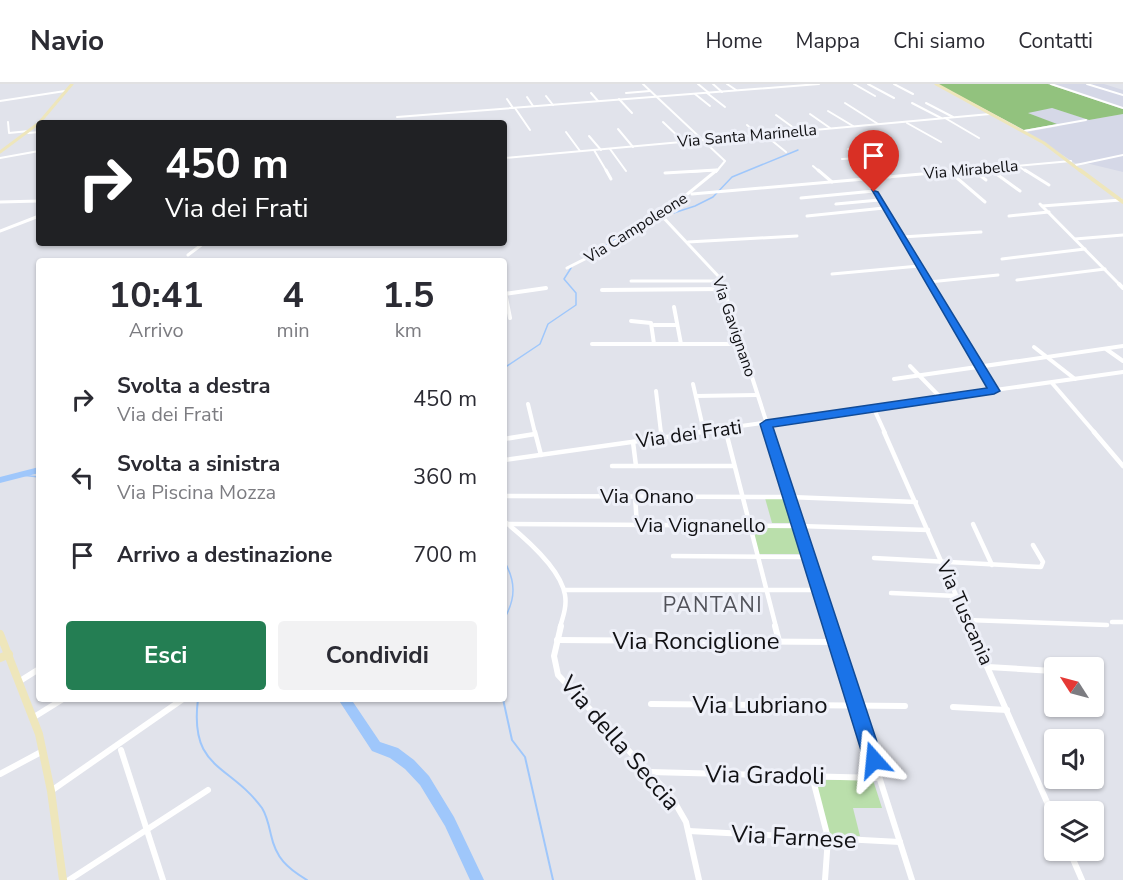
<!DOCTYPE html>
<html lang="it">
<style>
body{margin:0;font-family:"Nunito Sans",sans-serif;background:#f2f2f3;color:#2b2b33;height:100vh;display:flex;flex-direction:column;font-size:22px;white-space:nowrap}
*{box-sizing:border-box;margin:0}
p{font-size:20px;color:#7c7c81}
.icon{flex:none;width:33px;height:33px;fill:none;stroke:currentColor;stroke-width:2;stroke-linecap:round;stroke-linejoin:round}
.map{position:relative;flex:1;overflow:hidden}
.details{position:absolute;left:36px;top:174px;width:471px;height:444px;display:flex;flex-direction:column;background:#fff;border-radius:6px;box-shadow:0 2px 4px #0004}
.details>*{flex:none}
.banner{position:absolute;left:36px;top:36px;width:471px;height:126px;border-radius:6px;box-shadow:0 2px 4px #0004;background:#202124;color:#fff;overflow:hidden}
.needle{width:39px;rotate:306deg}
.buttons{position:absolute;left:1044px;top:573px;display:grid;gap:12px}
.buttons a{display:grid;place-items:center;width:60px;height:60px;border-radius:6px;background:#fff;box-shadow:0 2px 4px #0004;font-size:30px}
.pin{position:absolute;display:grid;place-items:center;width:51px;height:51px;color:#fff;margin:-62px -26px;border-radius:50% 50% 50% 0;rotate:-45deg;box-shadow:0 0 6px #0007}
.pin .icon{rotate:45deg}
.me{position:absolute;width:66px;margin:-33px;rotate:342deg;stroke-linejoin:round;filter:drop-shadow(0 0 4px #0008)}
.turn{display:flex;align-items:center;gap:21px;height:126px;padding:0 30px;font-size:27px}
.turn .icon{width:78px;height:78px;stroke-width:2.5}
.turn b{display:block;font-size:42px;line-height:51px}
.eta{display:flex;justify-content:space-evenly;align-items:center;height:102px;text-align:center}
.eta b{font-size:36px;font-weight:700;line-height:42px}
.button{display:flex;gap:12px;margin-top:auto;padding:12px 30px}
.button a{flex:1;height:69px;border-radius:6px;background:#247e53;color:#fff;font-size:24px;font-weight:700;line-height:69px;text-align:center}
.button a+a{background:#f2f2f3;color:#2b2b33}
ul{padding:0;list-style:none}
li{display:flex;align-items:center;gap:18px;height:78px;padding:0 30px}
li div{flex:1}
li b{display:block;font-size:22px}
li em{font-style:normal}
header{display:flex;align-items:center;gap:36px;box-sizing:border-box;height:84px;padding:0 30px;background:#fff;border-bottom:2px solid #e1e1e2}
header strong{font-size:28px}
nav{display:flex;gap:33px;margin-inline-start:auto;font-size:21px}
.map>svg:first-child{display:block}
.built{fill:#d5d8e7}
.green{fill:#badfab}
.forest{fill:#92c27e}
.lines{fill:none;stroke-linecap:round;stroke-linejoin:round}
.stream-far1{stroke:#9fc7fb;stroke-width:1.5}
.stream{stroke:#9fc7fb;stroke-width:2}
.river{fill:#9fc7fb;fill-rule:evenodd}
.street-far4{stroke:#fff;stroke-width:2}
.street-far3{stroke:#fff;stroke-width:3}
.street-far2{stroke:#fff;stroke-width:4}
.street-far1{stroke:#fff;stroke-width:4.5}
.street{stroke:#fff;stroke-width:6}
.secondary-far2{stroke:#eee6bb;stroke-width:3}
.secondary-far1{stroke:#eee6bb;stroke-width:4}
.secondary{stroke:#eee6bb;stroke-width:8}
.route{fill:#1a73e8;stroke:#114b97;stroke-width:1.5}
.labels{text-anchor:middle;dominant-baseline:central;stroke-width:6;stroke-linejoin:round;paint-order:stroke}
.far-street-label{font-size:16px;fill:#111114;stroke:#eef0f8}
.street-label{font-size:20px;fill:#111114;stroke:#eef0f8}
.neighbourhood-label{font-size:21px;letter-spacing:1.5px;fill:#515259;stroke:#eef0f8}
.near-street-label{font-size:24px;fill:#111114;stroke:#eef0f8}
</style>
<header>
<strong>Navio</strong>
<nav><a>Home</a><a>Mappa</a><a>Chi siamo</a><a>Contatti</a></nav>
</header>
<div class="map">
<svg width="1123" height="796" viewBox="0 0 1123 796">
<rect width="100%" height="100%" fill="#e1e3eb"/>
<g class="built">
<path d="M 1048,0 L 1104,0 L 1123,6 L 1123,25 Z"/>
<path d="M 1052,24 L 1089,36 L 1123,30 L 1123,88 L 1090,80 L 1075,79 L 1027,48 L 1060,42 L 1026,28 Z"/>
</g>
<g class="green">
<path d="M 765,414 L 784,414 L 792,439 L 772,439 Z"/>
<path d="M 752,443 L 796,443 L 804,470 L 758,470 Z"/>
<path d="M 814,696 L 873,696 L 882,724 L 853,724 L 860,752 L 828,752 Z"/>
</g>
<path class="forest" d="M 937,0 L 1048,0 L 1123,25 L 1123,30 L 1089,36 L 1052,24 L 1028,29 L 1057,40 L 1024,46 Z"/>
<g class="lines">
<g class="stream-far1">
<path d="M 652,136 L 695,122 L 713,113 L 732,93 L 798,66"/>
<path d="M 587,173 L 629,147"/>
<path d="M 504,284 L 540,260 L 548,240 L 576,221 L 576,209 L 564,195 L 571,184"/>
<path d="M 21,391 L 39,393"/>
<path d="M 504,477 C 516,497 516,515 504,535"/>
</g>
<g class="stream">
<path d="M 198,615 C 189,686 229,679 262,724 C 267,732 269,742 271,751 C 276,774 287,784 307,796"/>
<path d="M 503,615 L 512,656 L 525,673 L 553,796"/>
</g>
<g class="river">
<path d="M 39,383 L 39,389 L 0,399 L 0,393 Z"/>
<path d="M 338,615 L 351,615 L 380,658 L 398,664 L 414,676 L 429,692 L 454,733 L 484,796 L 470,796 L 445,742 L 420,701 L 405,685 L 390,674 L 372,667 Z"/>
</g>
<g class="street-far4">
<path d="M 643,0 L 725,77 L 716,88"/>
<path d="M 698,0 L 709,9"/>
<path d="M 713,0 L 722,8"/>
<path d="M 727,0 L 736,6"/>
<path d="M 854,0 L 875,12"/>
<path d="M 868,0 L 894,14"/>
<path d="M 894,0 L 913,10"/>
<path d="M 1051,0 L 1123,24"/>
<path d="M 1087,0 L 1123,11"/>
<path d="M 591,9 L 598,17"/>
<path d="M 626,9 L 650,7"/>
<path d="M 707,9 L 725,23"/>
<path d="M 695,10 L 710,22"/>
<path d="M 546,12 L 553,21"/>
<path d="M 527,13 L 533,22"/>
<path d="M 507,15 L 513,24"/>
<path d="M 619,15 L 632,29"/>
<path d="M 0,17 L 65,7"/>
<path d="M 845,19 L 878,40"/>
<path d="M 912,19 L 941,34"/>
<path d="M 926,19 L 953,33"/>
<path d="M 515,24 L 530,46"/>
<path d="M 828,27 L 853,42"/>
<path d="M 810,30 L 830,44"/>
<path d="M 776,31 L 798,47"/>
<path d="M 397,33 L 819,0"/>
<path d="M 945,34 L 979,54"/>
<path d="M 8,38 L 9,49 L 29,47"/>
<path d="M 663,38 L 684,58"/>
<path d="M 907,39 L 941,58"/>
<path d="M 747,41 L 759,51"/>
<path d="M 618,45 L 633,63"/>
<path d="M 1024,47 L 1086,36"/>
<path d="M 566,48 L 580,67"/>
<path d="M 28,49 L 39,48"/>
<path d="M 765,51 L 786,68"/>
<path d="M 589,52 L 601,66"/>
<path d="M 610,65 L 626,87"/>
<path d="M 848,65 L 882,88"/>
<path d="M 594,66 L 607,88"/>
<path d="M 0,74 L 39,67"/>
<path d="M 504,74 L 990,30"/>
<path d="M 842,75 L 860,74"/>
<path d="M 1076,81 L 1123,71"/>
<path d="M 813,82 L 820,88"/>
<path d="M 1018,82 L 1027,88"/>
<path d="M 988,84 L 993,88"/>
<path d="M 973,86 L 975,88"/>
<path d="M 690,88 L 717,86"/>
<path d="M 950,88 L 1071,77"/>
</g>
<g class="street-far3">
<path d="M 606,86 L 611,95"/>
<path d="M 818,86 L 832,98"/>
<path d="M 880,86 L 890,93"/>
<path d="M 973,86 L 986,96"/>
<path d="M 991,86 L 1020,107"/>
<path d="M 1025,86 L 1049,101"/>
<path d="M 950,88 L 985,118"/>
<path d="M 665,89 L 716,86"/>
<path d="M 867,95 L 931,201"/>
<path d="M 692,110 L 967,86"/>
<path d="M 801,114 L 874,107"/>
<path d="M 0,118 L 39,117"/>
<path d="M 836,120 L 879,116"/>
<path d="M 1040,120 L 1120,201"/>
<path d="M 1042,122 L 1121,116"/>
<path d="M 660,130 L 720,194 L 722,201"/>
<path d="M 807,132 L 884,124"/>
<path d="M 1009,132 L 1049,128"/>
<path d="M 0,147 L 39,132"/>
<path d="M 902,153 L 981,148"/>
<path d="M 1075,155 L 1123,151"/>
<path d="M 688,158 L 797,152"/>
<path d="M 188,171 L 204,159"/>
<path d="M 1002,175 L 1085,165"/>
<path d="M 567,184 L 595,170 L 674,121 L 717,86"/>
<path d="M 832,190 L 919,182"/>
<path d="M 1017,196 L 1105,185"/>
<path d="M 631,197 L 721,197"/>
<path d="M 929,198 L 998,191"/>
</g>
<g class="street-far2">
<path d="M 722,200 L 770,349"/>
<path d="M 930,200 L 994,307"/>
<path d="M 1119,200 L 1123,204"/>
<path d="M 504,203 L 510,234"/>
<path d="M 602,206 L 724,205"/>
<path d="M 504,210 L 546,204"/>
<path d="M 674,223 L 681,260"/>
<path d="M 631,237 L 651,239 L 654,260"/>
<path d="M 654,241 L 677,241"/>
<path d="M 592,260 L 741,260"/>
<path d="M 1034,263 L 1075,295"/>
<path d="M 1106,265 L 1123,277"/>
<path d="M 910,282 L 942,315"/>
<path d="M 894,295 L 1123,262"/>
<path d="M 1052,299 L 1095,349"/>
<path d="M 693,300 L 704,348"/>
<path d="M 656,307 L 661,349"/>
<path d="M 696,312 L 757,311"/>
<path d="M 528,320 L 535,349"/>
<path d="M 874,325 L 885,349"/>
<path d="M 725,345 L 726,349"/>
<path d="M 691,349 L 1123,288"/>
</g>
<g class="street-far1">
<path d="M 535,348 L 541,371"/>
<path d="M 661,348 L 662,354"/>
<path d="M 726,348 L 776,543"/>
<path d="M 769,348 L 831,543"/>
<path d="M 884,348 L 970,543"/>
<path d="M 1094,348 L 1123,382"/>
<path d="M 504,355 L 535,350"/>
<path d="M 633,358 L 636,382"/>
<path d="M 504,376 L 702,348"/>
<path d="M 612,382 L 734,382"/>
<path d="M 504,412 L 790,413 L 916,418"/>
<path d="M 635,412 L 637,441"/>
<path d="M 504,437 C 524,453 561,485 565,511 C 567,522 563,533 560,543"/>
<path d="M 509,440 L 799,442 L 928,446"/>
<path d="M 973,440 L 992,481"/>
<path d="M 673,472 L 809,473"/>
<path d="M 874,474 L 1041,483 L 1043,478 L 1033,461"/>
<path d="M 565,506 L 820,506"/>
<path d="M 891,509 L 957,512"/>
<path d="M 967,536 L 1107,541"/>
<path d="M 1112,538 L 1123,538"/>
</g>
<g class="street">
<path d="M 561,542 L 554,572 L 558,591 L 671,712 L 686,738 L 699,796"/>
<path d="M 775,542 L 779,557"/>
<path d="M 831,542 L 912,796"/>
<path d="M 969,542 L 1054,734"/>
<path d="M 557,556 L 836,558"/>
<path d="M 988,583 L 1053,587"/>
<path d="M 20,597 L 39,585"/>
<path d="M 651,620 L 905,622"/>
<path d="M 953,623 L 1007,626"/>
<path d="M 34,633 L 63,615"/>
<path d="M 121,666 L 163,796"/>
<path d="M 650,688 L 879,694"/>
<path d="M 0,690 L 43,667"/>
<path d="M 812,692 L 828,754 L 825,796"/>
<path d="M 51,707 L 183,615"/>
<path d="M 689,747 L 900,758"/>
<path d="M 1069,766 L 1082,796"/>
<path d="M 69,796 L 208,706"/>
</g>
<g class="secondary-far2">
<path d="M 936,0 L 1044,59 L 1082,88"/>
<path d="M 39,39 L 72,0"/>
<path d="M 0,68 L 39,39"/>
</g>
<path class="secondary-far1" d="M 1080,86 L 1123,118"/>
<g class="secondary">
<path d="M 0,550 L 39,650 L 51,707 L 63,796"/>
<path d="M 0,574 L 9,570"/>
</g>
</g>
<path class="route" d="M 872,106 L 878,108 L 1000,307 L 994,310 L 773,343 L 883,676 L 881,683 L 874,685 L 867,683 L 864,676 L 760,340 L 766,336 L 987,304 Z"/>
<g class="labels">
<g class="far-street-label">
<text transform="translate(747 52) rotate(-5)">Via Santa Marinella</text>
<text transform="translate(971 86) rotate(-5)">Via Mirabella</text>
<text transform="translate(636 144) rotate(-32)">Via Campoleone</text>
<text transform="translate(734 243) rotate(71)">Via Gavignano</text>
</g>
<g class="street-label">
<text transform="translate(689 350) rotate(-8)">Via dei Frati</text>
<text x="647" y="412">Via Onano</text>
<text x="700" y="441">Via Vignanello</text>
<text transform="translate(965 529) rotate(66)">Via Tuscania</text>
</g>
<g class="neighbourhood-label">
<text x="713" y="521">PANTANI</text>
</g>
<g class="near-street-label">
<text x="696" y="557">Via Ronciglione</text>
<text x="760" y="621">Via Lubriano</text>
<text transform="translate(620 659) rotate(49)">Via della Seccia</text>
<text transform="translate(765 691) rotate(1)">Via Gradoli</text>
<text transform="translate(794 753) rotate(3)">Via Farnese</text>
</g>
</g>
</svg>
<div class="buttons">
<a><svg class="needle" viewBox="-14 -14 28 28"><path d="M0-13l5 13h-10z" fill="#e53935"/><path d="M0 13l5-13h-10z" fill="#7c7c81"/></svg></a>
<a><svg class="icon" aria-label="sound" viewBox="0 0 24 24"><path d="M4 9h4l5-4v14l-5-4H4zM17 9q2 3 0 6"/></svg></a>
<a><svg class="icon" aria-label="layers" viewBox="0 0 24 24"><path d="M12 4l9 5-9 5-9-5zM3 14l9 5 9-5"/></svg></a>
</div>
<div class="pin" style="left:874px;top:108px;background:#d93025"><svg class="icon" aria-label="arrive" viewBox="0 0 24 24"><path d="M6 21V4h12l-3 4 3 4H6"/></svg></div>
<svg class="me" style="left:874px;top:676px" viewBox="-20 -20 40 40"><path d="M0-17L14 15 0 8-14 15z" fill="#1a73e8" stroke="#fff" stroke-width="4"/></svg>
<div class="banner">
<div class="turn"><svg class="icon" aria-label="right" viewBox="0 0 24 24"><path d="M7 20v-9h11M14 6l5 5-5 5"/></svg><div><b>450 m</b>Via dei Frati</div></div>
</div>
<section class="details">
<div class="eta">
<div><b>10:41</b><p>Arrivo</p></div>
<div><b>4</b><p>min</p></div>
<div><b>1.5</b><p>km</p></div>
</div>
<ul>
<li><svg class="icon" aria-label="right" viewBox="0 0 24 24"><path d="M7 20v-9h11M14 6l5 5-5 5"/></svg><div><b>Svolta a destra</b><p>Via dei Frati</p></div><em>450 m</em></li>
<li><svg class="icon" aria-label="left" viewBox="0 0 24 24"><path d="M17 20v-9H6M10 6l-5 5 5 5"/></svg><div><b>Svolta a sinistra</b><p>Via Piscina Mozza</p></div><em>360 m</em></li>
<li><svg class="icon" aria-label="arrive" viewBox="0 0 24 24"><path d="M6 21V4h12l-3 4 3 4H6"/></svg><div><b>Arrivo a destinazione</b></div><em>700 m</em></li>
</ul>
<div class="button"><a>Esci</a><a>Condividi</a></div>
</section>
</div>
